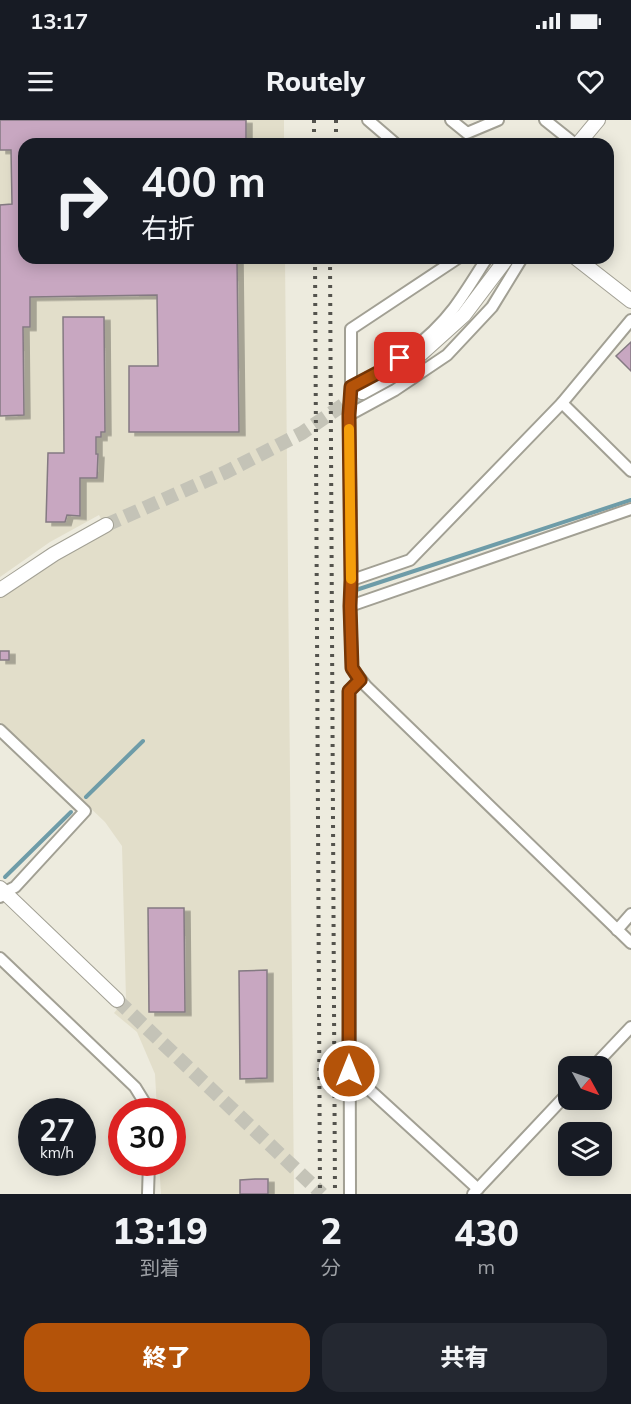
<!DOCTYPE html>
<html lang="ja">
<meta charset="utf-8">
<style>
body{margin:0;font-family:Mulish,"Noto Sans JP",sans-serif;background:#242831;color:#f1f3f6;height:100vh;display:flex;flex-direction:column;font-size:22px;white-space:nowrap}
*{box-sizing:border-box;margin:0}
p{font-size:20px;color:#9ea1a6}
.icon{flex:none;width:33px;height:33px;fill:none;stroke:currentColor;stroke-width:2;stroke-linecap:round;stroke-linejoin:round}
.map{position:relative;height:1074px;overflow:hidden}
.drawer{display:flex;flex-direction:column;background:#171b24;flex:1}
.drawer>*{flex:none}
.guide{position:absolute;left:18px;top:18px;width:596px;height:126px;border-radius:18px;box-shadow:0 3px 15px #0003;background:#171b24;color:#f1f3f6;overflow:hidden}
.needle{width:39px;rotate:130deg}
.controls{position:absolute;left:558px;top:936px;display:grid;gap:12px}
.controls a{display:grid;place-items:center;width:54px;height:54px;border-radius:12px;background:#171b24;box-shadow:0 3px 15px #0003;font-size:30px}
.speed{position:absolute;left:18px;top:978px;display:flex;gap:12px;font-size:30px;font-weight:700;text-align:center}
.speed>*{display:grid;place-content:center;width:78px;height:78px;border-radius:50%;background:#171b24;box-shadow:0 3px 15px #0003;line-height:1}
.speed small{font-size:15px;font-weight:400}
.speed .limit{border:9px solid #d22;background:#fff;color:#111}
.pin{position:absolute;display:grid;place-items:center;width:51px;height:51px;color:#fff;margin:-26px;border-radius:12px;box-shadow:0 3px 9px #0006}
.me{position:absolute;width:66px;margin:-33px;rotate:0deg;stroke-linejoin:round;filter:drop-shadow(0 0 4px #0008)}
.turn{display:flex;align-items:center;gap:21px;height:126px;padding:0 24px;font-size:27px}
.turn .icon{width:78px;height:78px;stroke-width:2.5}
.turn b{display:block;font-size:42px;line-height:51px}
.eta{display:flex;justify-content:space-evenly;align-items:center;height:102px;text-align:center}
.eta b{font-size:36px;font-weight:800;line-height:42px}
.cta{display:flex;gap:12px;margin-top:auto;padding:12px 24px}
.cta a{flex:1;height:69px;border-radius:18px;background:#b45309;color:#fff;font-size:24px;font-weight:800;line-height:69px;text-align:center}
.cta a+a{background:#242831;color:#f1f3f6}
.status{display:flex;justify-content:space-between;align-items:center;height:42px;padding:0 30px;background:#171b24;direction:ltr}
.status svg{height:16px;fill:currentColor}
header{display:flex;justify-content:space-between;align-items:center;height:78px;padding:0 24px;background:#171b24;font-size:27px;font-weight:800}
.map>svg:first-child{display:block}
.built{fill:#e2deca}
.lines{fill:none;stroke-linecap:round;stroke-linejoin:round}
.stream{stroke:#6e9ca8;stroke-width:4}
.building{fill:#c8a7c1;stroke:#847a82;stroke-width:1.5;filter:url(#shadow)}
.tertiary-tunnel{stroke:#c4c3b7;stroke-width:14;stroke-dasharray:14 7;stroke-linecap:butt}
.minor-casing{stroke:#a2a094;stroke-width:14}
.tertiary-casing{stroke:#a2a094;stroke-width:16}
.minor{stroke:#fff;stroke-width:10}
.tertiary{stroke:#fff;stroke-width:14}
.rail{stroke:#54534d;stroke-width:4;stroke-dasharray:3 6;stroke-linecap:butt}
.route-casing{stroke:#753606;stroke-width:15}
.route{stroke:#b45309;stroke-width:10}
.slow{stroke:#f59e0b;stroke-width:10}
</style>
<div class="status"><b>13:17</b><svg viewBox="0 0 49 12"><path d="M0 12V9h3v3zM5 12V6h3v6zM10 12V3h3v9zM15 12V0h3v12zM26 1h20v11H26zM47 4h2v5h-2z"/></svg></div>
<header><svg class="icon" aria-label="menu" viewBox="0 0 24 24"><path d="M4 6h16M4 12h16M4 18h16"/></svg>Routely<svg class="icon" aria-label="heart" viewBox="0 0 24 24"><path d="M12 20l-8-8c-3-5 5-10 8-4 3-6 11-1 8 4z"/></svg></header>
<div class="map">
<svg width="631" height="1074" viewBox="0 0 631 1074">
<defs>
<filter id="shadow"><feDropShadow dx="6" dy="3.5" stdDeviation="0" flood-color="#0004"/></filter>
</defs>
<rect width="100%" height="100%" fill="#edebde"/>
<path class="built" d="M 0,0 L 284,0 L 284,24 L 24,24 L 24,138 L 285,138 L 294,1074 L 161,1074 L 159,1043 L 172,1042 L 172,992 L 157,991 L 155,954 L 137,912 L 114,893 L 126,879 L 122,726 L 105,702 L 0,602 L 0,477 L 31,454 L 107,410 L 99,395 L 50,422 L 0,457 Z"/>
<g class="lines">
<g class="stream">
<path d="M 356,470 L 631,380"/>
<path d="M 86,677 L 143,621"/>
<path d="M 5,757 L 71,692"/>
</g>
</g>
<g class="building">
<path d="M 0,0 L 246,0 L 246,19 L 235,19 L 236,24 L 24,24 L 24,30 L 21,30 L 24,95 L 24,138 L 237,138 L 239,312 L 129,312 L 129,246 L 158,246 L 157,175 L 30,177 L 30,207 L 23,207 L 24,295 L 0,296 L 0,85 L 12,84 L 11,30 L 0,30 Z"/>
<path d="M 63,197 L 104,197 L 105,312 L 101,312 L 101,317 L 96,317 L 96,334 L 98,334 L 97,358 L 80,358 L 80,396 L 67,395 L 65,402 L 46,402 L 48,333 L 64,333 Z"/>
<path d="M 631,222 L 631,251 L 616,236 Z"/>
<rect x="0" y="531" width="9" height="9"/>
<path d="M 148,788 L 184,788 L 185,892 L 149,892 Z"/>
<path d="M 267,850 L 267,958 L 240,959 L 239,851 Z"/>
<path d="M 255,1059 L 268,1059 L 268,1074 L 240,1074 L 240,1060 Z"/>
</g>
<g class="lines">
<g class="tertiary-tunnel">
<path d="M 106,405 L 226,352 L 302,313 L 362,272"/>
<path d="M 117,880 L 322,1074"/>
</g>
<defs>
<g id="minor">
<path d="M 368,0 L 396,24"/>
<path d="M 451,0 L 467,13 L 498,0"/>
<path d="M 545,0 L 575,24"/>
<path d="M 458,138 L 351,209 L 351,267 C 388,250 429,221 454,188 C 466,172 476,155 487,138"/>
<path d="M 351,267 L 349,295 L 352,460 L 350,486 L 352,548 L 366,566 L 631,823"/>
<path d="M 562,283 L 631,351"/>
<path d="M 349,295 L 395,270 L 447,235 L 492,187 L 522,138"/>
<path d="M 352,460 L 410,440 L 562,283 L 631,200"/>
<path d="M 350,486 L 631,389"/>
<path d="M 0,610 L 85,691 L 15,767 L 5,772 L 0,777"/>
<path d="M 617,810 L 631,794"/>
<path d="M 0,838 L 135,967 L 148,988 L 148,992"/>
<path d="M 594,946 L 631,907"/>
<path d="M 349,951 L 478,1069"/>
<path d="M 148,1074 L 149,1042"/>
<path d="M 350,1074 L 349,571 L 360,559"/>
<path d="M 473,1074 L 568,973"/>
</g>
<g id="tertiary">
<path d="M 578,24 L 598,0"/>
<path d="M 576,138 L 631,181"/>
<path d="M 362,272 L 404,249 L 464,195 L 507,138"/>
<path d="M 0,470 L 54,434 L 106,405"/>
<path d="M 0,768 L 117,880"/>
</g>
</defs>
<use href="#minor" class="minor-casing"/>
<use href="#tertiary" class="tertiary-casing"/>
<use href="#minor" class="minor"/>
<use href="#tertiary" class="tertiary"/>
<g class="rail">
<path d="M 314,0 L 314,24"/>
<path d="M 336,0 L 336,24"/>
<path d="M 315,138 L 320,1074"/>
<path d="M 330,138 L 335,1074"/>
</g>
</g>
<g class="lines">
<defs>
<path id="route" d="M 349,951 L 349,571 L 360,560 L 352,548 L 350,486 L 351,460 L 349,295 L 351,267 L 385,249 L 400,238"/>
</defs>
<use href="#route" class="route-casing"/>
<use href="#route" class="route"/>
<path class="slow" d="M 349,309 L 351,459"/>
</g>
</svg>
<div class="controls">
<a><svg class="needle" viewBox="-14 -14 28 28"><path d="M0-13l5 13h-10z" fill="#e53935"/><path d="M0 13l5-13h-10z" fill="#9ea1a6"/></svg></a>
<a><svg class="icon" aria-label="layers" viewBox="0 0 24 24"><path d="M12 4l9 5-9 5-9-5zM3 14l9 5 9-5"/></svg></a>
</div>
<div class="speed"><div>27<small>km/h</small></div><div class="limit">30</div></div>
<div class="pin" style="left:400px;top:238px;background:#d93025"><svg class="icon" aria-label="arrive" viewBox="0 0 24 24"><path d="M6 21V4h12l-3 4 3 4H6"/></svg></div>
<svg class="me" style="left:349px;top:951px" viewBox="-20 -20 40 40"><circle r="17" fill="#b45309" stroke="#fff" stroke-width="3"/><path d="M0-11L8 9 0 5-8 9z" fill="#fff"/></svg>
<div class="guide">
<div class="turn"><svg class="icon" aria-label="right" viewBox="0 0 24 24"><path d="M7 20v-9h11M14 6l5 5-5 5"/></svg><div><b>400 m</b>右折</div></div>
</div>
</div>
<section class="drawer">
<div class="eta">
<div><b>13:19</b><p>到着</p></div>
<div><b>2</b><p>分</p></div>
<div><b>430</b><p>m</p></div>
</div>
<div class="cta"><a>終了</a><a>共有</a></div>
</section>
